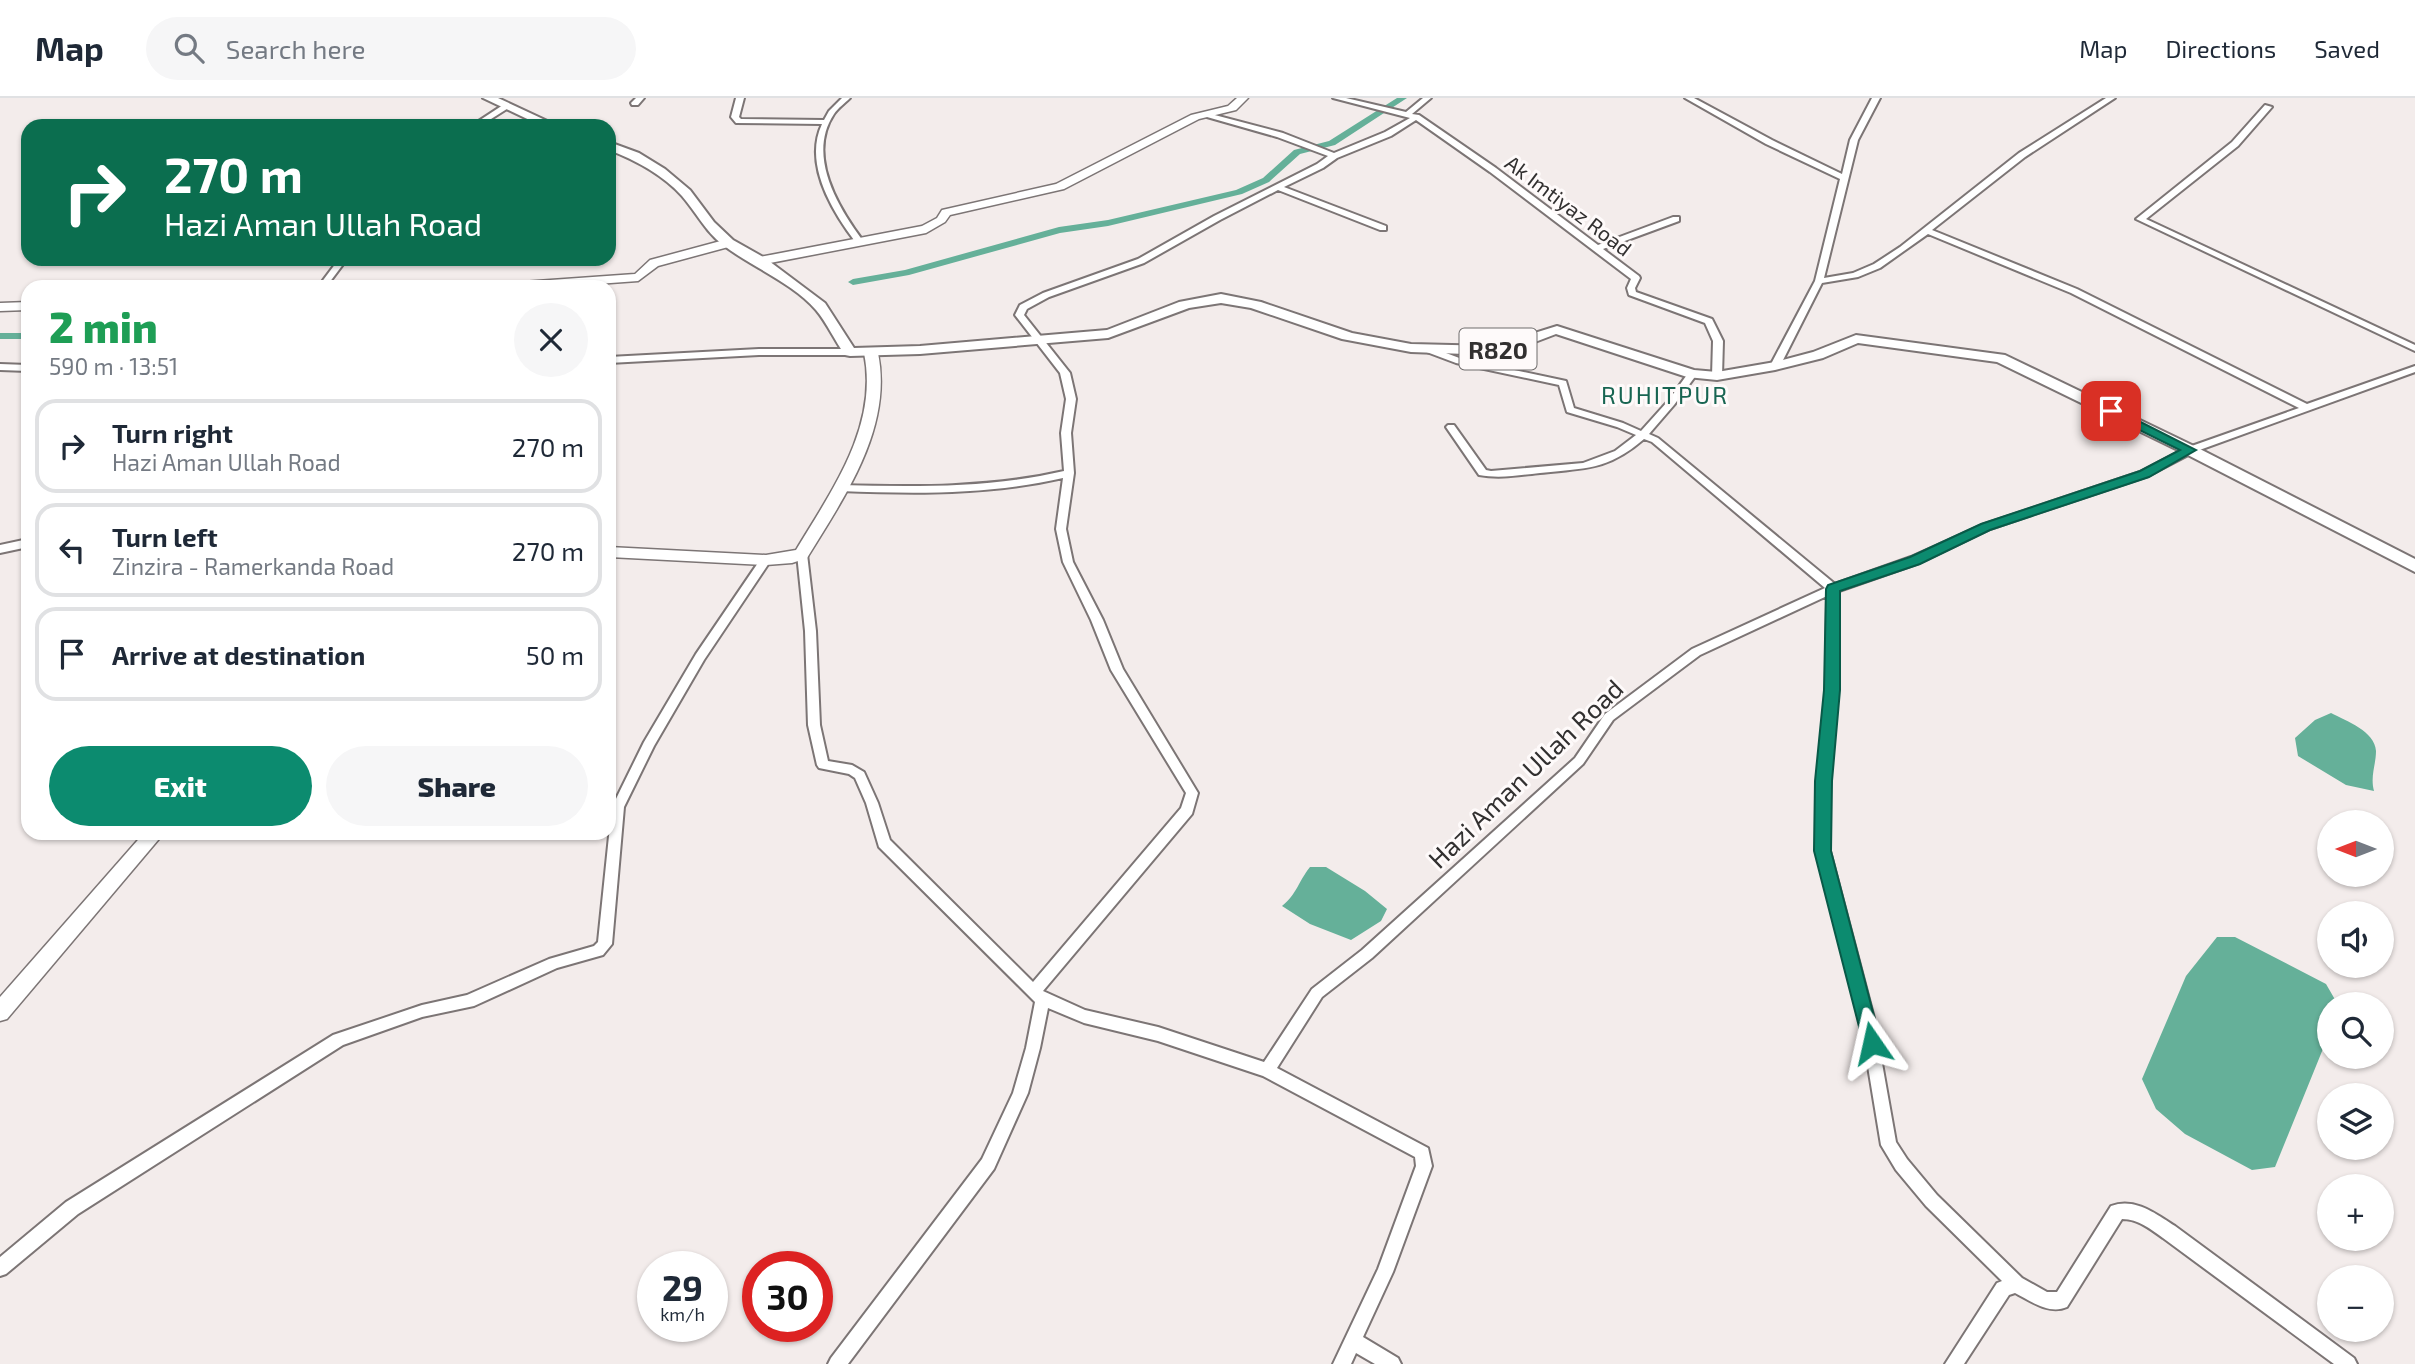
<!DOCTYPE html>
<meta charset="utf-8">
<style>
body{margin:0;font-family:"Exo 2",sans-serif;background:#f6f6f7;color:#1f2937;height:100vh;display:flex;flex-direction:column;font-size:26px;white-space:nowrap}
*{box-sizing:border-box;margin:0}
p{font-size:23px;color:#747a83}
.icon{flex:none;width:38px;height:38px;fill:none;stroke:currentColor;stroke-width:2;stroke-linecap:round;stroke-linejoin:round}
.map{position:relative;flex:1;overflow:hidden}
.drawer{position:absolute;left:21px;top:182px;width:595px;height:560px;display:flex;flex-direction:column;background:#fff;border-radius:21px;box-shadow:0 2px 5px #0004}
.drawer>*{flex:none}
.banner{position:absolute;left:21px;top:21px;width:595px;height:147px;border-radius:21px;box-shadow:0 2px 5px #0004;background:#0b6e4f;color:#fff;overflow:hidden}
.needle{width:46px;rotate:270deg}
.buttons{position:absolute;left:2317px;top:712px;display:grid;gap:14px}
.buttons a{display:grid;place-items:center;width:77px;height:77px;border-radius:50%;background:#fff;box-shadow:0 2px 5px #0004;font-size:35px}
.speed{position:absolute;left:637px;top:1153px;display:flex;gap:14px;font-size:35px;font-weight:700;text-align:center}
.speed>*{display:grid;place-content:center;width:91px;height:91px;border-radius:50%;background:#fff;box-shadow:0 2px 5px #0004;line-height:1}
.speed small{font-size:18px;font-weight:400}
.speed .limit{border:10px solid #d22;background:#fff;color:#111}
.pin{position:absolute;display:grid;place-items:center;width:60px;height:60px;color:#fff;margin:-30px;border-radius:14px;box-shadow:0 4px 10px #0006}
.me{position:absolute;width:77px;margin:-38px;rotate:349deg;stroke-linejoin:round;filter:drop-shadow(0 0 5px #0008)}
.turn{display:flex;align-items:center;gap:24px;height:147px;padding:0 28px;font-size:32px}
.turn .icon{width:91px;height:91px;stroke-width:2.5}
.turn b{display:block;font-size:49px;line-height:60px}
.round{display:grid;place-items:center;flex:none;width:74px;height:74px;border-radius:37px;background:#f6f6f7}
.head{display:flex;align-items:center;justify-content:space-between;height:119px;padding:0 28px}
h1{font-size:42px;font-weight:800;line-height:52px;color:#1e9e55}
.primary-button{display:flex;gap:14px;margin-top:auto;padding:14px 28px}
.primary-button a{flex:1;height:80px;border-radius:42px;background:#0c8b6f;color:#fff;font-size:28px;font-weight:800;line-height:80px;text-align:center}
.primary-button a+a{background:#f6f6f7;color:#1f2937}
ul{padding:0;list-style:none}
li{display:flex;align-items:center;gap:21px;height:94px;margin:0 14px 10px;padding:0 14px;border:4px solid #e0e1e3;border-radius:21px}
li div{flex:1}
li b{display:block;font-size:26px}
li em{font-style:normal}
header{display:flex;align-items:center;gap:42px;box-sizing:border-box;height:98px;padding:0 35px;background:#fff;border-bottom:2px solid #e0e1e3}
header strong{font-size:33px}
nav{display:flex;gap:38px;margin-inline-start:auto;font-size:24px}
.search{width:490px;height:63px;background:#f6f6f7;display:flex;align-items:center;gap:18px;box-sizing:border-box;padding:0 24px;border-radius:38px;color:#747a83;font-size:26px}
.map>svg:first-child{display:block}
.water{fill:#65b099}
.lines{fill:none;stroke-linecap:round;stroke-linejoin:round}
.canal{fill:#65b099;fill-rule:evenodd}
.street-casing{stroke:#7c7575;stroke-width:4}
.secondary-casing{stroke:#7c7575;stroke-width:3}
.primary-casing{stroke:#7c7575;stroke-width:4}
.street{fill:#fff;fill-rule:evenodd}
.secondary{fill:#fff;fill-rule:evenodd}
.primary{fill:#fff;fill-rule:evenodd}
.route{fill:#0c8b6f;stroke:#085a48;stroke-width:2}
.labels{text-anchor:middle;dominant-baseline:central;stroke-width:6;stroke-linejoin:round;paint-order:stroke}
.far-street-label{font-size:21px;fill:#323030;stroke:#fefafa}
.shield{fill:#fefafa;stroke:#6f6d6d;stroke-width:2}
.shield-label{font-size:24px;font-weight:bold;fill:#323030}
.far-quarter-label{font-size:24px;letter-spacing:2px;fill:#186552;stroke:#fefafa}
.street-label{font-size:26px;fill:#323030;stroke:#fefafa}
</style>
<header>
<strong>Map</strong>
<div class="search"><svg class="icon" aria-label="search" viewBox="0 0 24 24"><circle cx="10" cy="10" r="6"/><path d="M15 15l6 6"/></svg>Search here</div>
<nav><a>Map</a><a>Directions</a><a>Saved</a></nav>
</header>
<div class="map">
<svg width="2415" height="1266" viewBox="0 0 2415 1266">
<rect width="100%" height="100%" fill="#f3eceb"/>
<g class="water">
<path d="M 2331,615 C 2346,623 2375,633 2376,653 C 2376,667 2370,678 2374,693 L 2346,687 L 2298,658 L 2295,640 L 2315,622 Z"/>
<path d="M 1310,769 L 1326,769 L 1365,793 L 1387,811 L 1381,823 L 1351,842 L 1310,826 L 1282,808 C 1297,796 1298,784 1310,769 Z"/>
<path d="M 2217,839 L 2235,839 L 2326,886 L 2337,905 L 2329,906 L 2329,936 L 2275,1069 L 2252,1072 L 2185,1036 L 2156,1011 L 2142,981 L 2186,878 Z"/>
</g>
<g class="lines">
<g class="canal">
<path d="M 1397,0 L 1407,0 L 1335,47 L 1300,56 L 1269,84 L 1242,96 L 1108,128 L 1060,135 L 909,177 L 853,187 L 848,184 L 853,181 L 905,172 L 1059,129 L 1108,122 L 1236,92 L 1263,80 L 1294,52 L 1329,43 Z"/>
<rect x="0" y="235" width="28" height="6"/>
</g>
<defs>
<g id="street">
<path d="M 636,0 L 644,0 L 638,7 L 632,7 L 631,5 Z"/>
<path d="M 736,0 L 744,0 L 739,19 L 741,21 L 824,22 L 829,13 L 842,0 L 850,0 C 845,5 838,10 834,16 C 806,58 839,111 864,144 L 863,146 L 857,146 C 833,115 803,66 822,26 L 736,25 L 731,19 Z"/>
<path d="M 1333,0 L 1346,0 L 1406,14 L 1423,0 L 1431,0 L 1412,16 L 1419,17 L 1496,70 L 1598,147 L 1673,119 L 1679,119 L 1679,123 L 1603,151 L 1639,178 L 1640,180 L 1635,190 L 1636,194 L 1712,221 L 1723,243 L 1722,278 L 1717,281 L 1712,278 L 1713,243 L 1705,225 L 1629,197 L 1627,190 L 1631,181 L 1490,74 L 1416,22 L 1391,38 L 1337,60 L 1323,70 L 1284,89 L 1386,128 L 1386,132 L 1380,132 L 1278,92 L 1220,122 L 1144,165 L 1049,199 L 1027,211 L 1024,217 L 1070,275 L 1076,301 L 1071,335 L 1074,375 L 1066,431 L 1073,464 L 1103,522 L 1123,571 L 1198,695 L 1192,716 L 1043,893 L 1085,912 L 1158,929 L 1264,964 L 1312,891 L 1362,852 L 1575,660 L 1605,616 L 1692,551 L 1825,490 L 1652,344 L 1644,341 C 1607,373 1585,370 1540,375 C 1520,377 1500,381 1479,377 L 1446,329 L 1448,327 L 1454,327 L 1486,372 L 1491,373 L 1583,365 L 1615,353 L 1636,337 L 1617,329 L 1567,314 L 1559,287 L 1456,265 L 1424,253 L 1424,249 L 1430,249 L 1462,261 L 1566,283 L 1574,310 L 1623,325 L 1641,333 L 1668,303 L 1689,274 L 1695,274 L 1697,276 L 1674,307 L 1649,336 L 1658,340 L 1835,486 L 1911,459 L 1982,427 L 2140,374 L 2186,350 L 2299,310 L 2071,195 L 1928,136 L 1880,170 L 1858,179 L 1822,185 L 1780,268 L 1775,271 L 1770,268 L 1815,183 L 1840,81 L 1766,46 L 1685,0 L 1694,0 L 1772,42 L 1842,76 L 1850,42 L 1872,0 L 1880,0 L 1858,42 L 1824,180 L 1853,175 L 1874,166 L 1900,149 L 2019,55 L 2106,0 L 2115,0 L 2025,59 L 1932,132 L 2077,191 L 2307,306 L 2415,268 L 2415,274 L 2194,354 L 2148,378 L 1990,431 L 1919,465 L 1839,493 L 1838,592 L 1830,683 L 1830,753 L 1874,920 L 1896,1044 L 1907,1061 L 1937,1097 L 2022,1180 L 2047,1194 L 2057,1194 L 2111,1108 C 2135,1099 2156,1116 2175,1128 L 2354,1260 L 2357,1266 L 2334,1266 L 2163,1140 C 2150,1131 2139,1121 2122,1121 L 2067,1209 C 2049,1217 2031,1203 2015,1195 L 2009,1197 L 1964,1266 L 1945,1266 L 1997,1185 L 2002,1183 L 1926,1108 L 1896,1072 L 1881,1047 L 1860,920 L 1816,753 L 1818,683 L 1826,592 L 1827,498 L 1700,557 L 1613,622 L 1583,666 L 1372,860 L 1322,899 L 1277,970 L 1428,1050 L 1432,1068 L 1393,1174 L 1363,1239 L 1398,1260 L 1401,1266 L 1375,1266 L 1356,1255 L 1351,1266 L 1333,1266 L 1378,1171 L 1416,1068 L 1415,1059 L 1263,978 L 1158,943 L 1084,925 L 1048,910 L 1040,950 L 1028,995 L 994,1071 L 848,1266 L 828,1266 L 831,1260 L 982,1061 L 1013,995 L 1026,950 L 1035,904 L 879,749 L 866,705 L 855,680 L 849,676 L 819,670 L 817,667 L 808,627 L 805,533 L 797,456 L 802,452 L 807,456 L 816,533 L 820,627 L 828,663 L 852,667 L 864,674 L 878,705 L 890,742 L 1033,884 L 1181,710 L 1186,695 L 1111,572 L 1091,522 L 1063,464 L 1056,431 L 1063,380 C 989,397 915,396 840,393 L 835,390 L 840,387 C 915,389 990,390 1064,373 L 1061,335 L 1066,301 L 1060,275 L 1015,217 L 1020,207 L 1043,195 L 1138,161 L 1214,118 L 1317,66 L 1328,58 L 1277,39 L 1207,19 L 1207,15 L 1283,35 L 1334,55 L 1385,34 L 1410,20 Z"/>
<path d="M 503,7 L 510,9 L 480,28 L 471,28 Z"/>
<path d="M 2265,7 L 2272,9 L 2238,48 L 2146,121 L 2415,247 L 2415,253 L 2136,121 L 2232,44 Z"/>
<path d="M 339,161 L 347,161 L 326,189 L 318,189 Z"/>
<path d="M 759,251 L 850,251 L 855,254 L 850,257 L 759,257 L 609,265 L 609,259 Z"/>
<path d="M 0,266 L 28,267 L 28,273 L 0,272 Z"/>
<path d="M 28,441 L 28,449 L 0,455 L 0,447 Z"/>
<path d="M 766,458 L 771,462 L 704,562 L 654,648 L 624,709 L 612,846 L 603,857 L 557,870 L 474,908 L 422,919 L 343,947 L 78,1116 L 6,1176 L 0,1178 L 0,1159 L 66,1104 L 333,937 L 422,907 L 467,897 L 549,861 L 594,848 L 598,844 L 612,709 L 644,644 L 696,556 L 762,459 Z"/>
</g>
<g id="secondary">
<path d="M 1237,0 L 1248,0 L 1236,12 L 1199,21 L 1064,91 L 950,117 L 945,124 L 926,135 L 760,167 L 754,163 L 760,159 L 922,128 L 937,120 L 942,112 L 1056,86 L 1191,17 L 1228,8 Z"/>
<path d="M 728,141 L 732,142 L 732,148 L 658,168 L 638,183 L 556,189 L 502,189 L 508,185 L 635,176 L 650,162 Z"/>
<path d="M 28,204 L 28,212 L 0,213 L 0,205 Z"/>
<path d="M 871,251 L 878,255 C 893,330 845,398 807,460 L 792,465 L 766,467 L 609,459 L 609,449 L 766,457 L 796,452 C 832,392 879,328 864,255 Z"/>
<path d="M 144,735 L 164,735 L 7,921 L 0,923 L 0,899 Z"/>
</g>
<g id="primary">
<path d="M 483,0 L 498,0 L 558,28 L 542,28 Z"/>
<path d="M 609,44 L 639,55 L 665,71 L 690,92 L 714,124 L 733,142 L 765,160 L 825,205 L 854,250 L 920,248 L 1107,232 L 1179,204 L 1221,196 L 1261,204 L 1352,235 L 1411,246 L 1493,248 L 1557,228 L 1694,272 L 1717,274 L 1775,264 L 1813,254 L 1856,237 L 2005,257 L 2196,349 L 2415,461 L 2415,474 L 2184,355 L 1997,264 L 1858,245 L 1823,260 L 1775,272 L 1717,282 L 1687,279 L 1556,236 L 1514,252 L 1493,257 L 1411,254 L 1342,241 L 1251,210 L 1221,205 L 1189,210 L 1108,240 L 920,256 L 850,258 L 845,257 C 835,243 827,225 816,212 C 793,185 750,168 723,147 C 705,133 696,114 682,98 C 662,76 635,62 609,52 Z"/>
</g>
</defs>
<use href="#street" class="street-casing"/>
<use href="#secondary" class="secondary-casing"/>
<use href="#primary" class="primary-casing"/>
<use href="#street" class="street"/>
<use href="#secondary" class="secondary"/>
<use href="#primary" class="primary"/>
</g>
<path class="route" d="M 2111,309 L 2196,352 L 2149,379 L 1990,432 L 1920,466 L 1840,493 L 1840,592 L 1832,683 L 1831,753 L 1881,945 L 1878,952 L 1872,954 L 1865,952 L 1814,753 L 1815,683 L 1824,592 L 1826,491 L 1828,487 L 1910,459 L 1981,426 L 2140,373 L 2180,352 L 2107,316 L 2107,311 Z"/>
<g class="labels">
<g class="far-street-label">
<text transform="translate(1569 107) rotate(37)">Ak Imtiyaz Road</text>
</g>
<rect class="shield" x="1459.5" y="230.5" width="77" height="41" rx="5"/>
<g class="shield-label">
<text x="1498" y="251">R820</text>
</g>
<g class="far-quarter-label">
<text x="1665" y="296">RUHITPUR</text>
</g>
<g class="street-label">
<text transform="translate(1525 675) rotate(-44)">Hazi Aman Ullah Road</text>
</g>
</g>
</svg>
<div class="buttons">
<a><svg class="needle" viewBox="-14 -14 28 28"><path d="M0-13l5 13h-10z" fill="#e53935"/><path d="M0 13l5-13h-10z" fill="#747a83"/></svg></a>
<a><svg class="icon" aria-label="sound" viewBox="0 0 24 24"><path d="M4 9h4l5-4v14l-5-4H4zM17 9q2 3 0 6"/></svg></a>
<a><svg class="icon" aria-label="search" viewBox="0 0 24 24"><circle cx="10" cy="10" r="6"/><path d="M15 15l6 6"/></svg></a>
<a><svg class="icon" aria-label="layers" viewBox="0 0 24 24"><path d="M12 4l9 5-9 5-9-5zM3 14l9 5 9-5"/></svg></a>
<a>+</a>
<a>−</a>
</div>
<div class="speed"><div>29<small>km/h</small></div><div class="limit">30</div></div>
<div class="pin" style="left:2111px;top:313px;background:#d93025"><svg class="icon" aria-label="arrive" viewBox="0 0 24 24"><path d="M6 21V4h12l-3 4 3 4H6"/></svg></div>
<svg class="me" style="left:1872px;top:945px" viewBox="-20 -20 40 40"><path d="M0-17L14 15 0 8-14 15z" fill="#0c8b6f" stroke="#fff" stroke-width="4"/></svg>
<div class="banner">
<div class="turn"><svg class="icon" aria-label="right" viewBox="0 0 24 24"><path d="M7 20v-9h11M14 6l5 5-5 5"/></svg><div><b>270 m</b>Hazi Aman Ullah Road</div></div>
</div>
<section class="drawer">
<div class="head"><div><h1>2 min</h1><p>590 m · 13:51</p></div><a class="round"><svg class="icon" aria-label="close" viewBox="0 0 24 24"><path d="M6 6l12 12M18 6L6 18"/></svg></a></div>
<ul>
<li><svg class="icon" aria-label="right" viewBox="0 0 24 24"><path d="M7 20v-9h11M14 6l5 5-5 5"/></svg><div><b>Turn right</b><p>Hazi Aman Ullah Road</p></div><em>270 m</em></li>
<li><svg class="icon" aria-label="left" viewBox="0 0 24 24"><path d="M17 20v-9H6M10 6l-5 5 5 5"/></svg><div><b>Turn left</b><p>Zinzira - Ramerkanda Road</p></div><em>270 m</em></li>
<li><svg class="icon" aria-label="arrive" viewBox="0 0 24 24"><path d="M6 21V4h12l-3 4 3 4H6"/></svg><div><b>Arrive at destination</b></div><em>50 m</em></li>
</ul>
<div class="primary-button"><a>Exit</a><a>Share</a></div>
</section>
</div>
